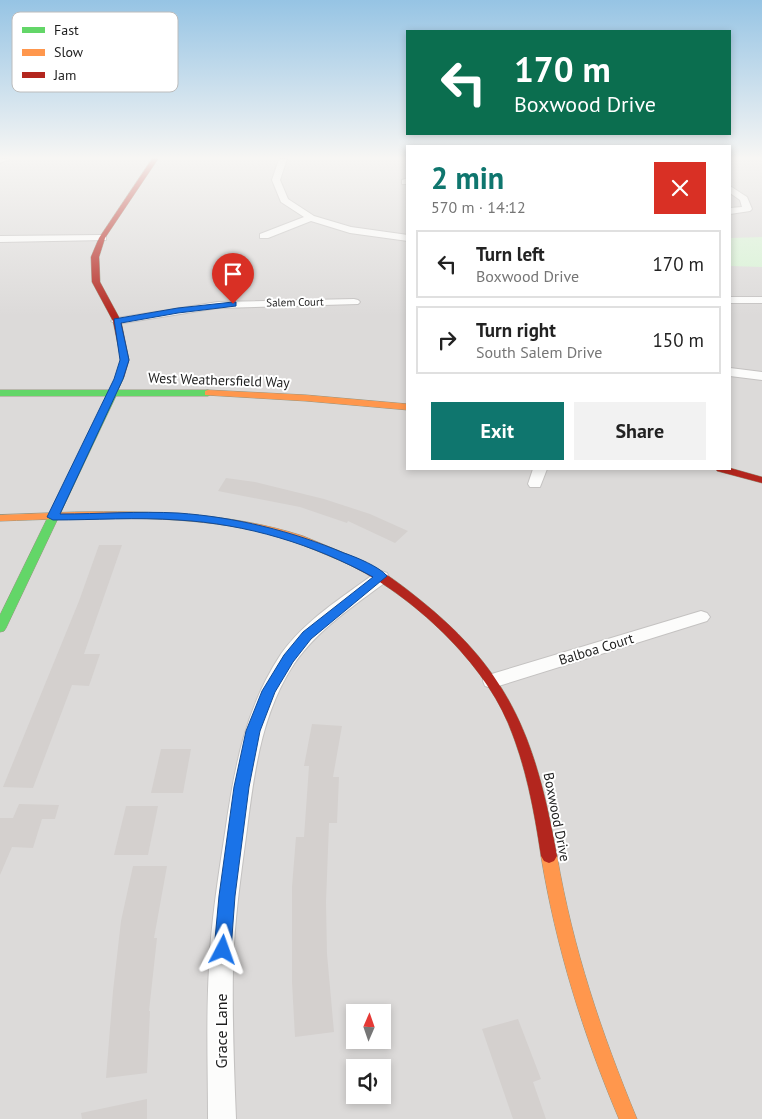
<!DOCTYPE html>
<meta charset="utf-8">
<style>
body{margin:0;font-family:"PT Sans",sans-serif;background:#f2f2f2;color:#222;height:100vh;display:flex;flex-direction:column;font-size:19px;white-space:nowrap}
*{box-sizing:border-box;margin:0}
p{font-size:16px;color:#767676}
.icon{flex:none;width:28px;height:28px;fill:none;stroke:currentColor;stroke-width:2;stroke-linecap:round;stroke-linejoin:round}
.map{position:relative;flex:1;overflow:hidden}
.drawer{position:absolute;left:406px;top:145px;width:325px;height:325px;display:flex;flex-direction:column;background:#fff;border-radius:0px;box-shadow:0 2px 8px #0003}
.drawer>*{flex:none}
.top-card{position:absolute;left:406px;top:30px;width:325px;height:105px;border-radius:0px;box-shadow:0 2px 8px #0003;background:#0b6e4f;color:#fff;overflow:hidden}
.needle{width:32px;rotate:2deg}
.buttons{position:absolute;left:346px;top:1004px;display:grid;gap:10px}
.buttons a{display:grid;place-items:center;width:45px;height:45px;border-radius:0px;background:#fff;box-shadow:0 2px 8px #0003;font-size:25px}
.pin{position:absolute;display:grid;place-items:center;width:42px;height:42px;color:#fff;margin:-51px -21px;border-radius:50% 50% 50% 0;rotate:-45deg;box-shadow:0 0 5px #0007}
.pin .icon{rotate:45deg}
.me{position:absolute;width:55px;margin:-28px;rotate:4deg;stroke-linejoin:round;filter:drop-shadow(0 0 4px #0008)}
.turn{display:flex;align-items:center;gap:18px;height:105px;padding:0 25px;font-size:22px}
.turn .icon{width:65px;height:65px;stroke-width:2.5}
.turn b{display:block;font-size:35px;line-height:42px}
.round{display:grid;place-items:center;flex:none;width:52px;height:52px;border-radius:0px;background:#f2f2f2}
.summary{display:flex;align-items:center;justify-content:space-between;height:85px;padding:0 25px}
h1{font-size:30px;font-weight:800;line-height:38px;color:#0f766e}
.primary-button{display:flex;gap:10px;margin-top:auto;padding:10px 25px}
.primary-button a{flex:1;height:58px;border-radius:0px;background:#0f766e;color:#fff;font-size:20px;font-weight:800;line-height:58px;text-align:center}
.primary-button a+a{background:#f2f2f2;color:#222}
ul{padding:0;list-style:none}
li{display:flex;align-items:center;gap:15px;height:68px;margin:0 10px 8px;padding:0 15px;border:2px solid #e0e0e0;border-radius:0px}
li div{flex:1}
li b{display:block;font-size:19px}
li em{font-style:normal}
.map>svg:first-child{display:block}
.residential{fill:#dcdad9;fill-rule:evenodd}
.park{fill:#d6f2d3}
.building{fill:#d4d0ce}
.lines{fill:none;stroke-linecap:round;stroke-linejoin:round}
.street-casing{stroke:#c4c2c1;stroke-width:2}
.fast-casing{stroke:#97957f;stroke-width:1}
.slow-casing{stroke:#97957f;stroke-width:1}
.jam-casing{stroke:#97957f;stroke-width:1}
.street{fill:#fcfcfb;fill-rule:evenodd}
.fast{fill:#63d668;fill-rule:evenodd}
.slow{fill:#ff974d;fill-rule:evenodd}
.jam{fill:#b3261e;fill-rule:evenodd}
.route{fill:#1a73e8;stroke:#114b97}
.labels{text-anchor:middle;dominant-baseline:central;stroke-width:4;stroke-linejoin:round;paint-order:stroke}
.far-street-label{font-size:11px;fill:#1e1e1e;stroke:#fff}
.street-label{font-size:14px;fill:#1e1e1e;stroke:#fff}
.near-street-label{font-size:16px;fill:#1e1e1e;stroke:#fff}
.key{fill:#fff;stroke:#bcbcbc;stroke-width:1}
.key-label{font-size:14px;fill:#1e1e1e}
</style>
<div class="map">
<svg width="762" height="1119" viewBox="0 0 762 1119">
<rect width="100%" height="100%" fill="#edeae7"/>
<path class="residential" d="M 0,159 L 407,159 L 408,469 L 730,469 L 730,159 L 762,159 L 762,1119 L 0,1119 ZM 355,1012 L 382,1012 L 382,1040 L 355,1040 ZM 355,1068 L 382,1068 L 382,1095 L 355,1095 Z"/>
<path class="park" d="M 762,237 L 762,267 L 730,266 L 730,238 Z"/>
<g class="building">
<path d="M 226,478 L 255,482 L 324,499 L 370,514 L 408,531 L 395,543 L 348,521 L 347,523 L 300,507 L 218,491 Z"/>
<path d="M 99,545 L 122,545 L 84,654 L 100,654 L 89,686 L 72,685 L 33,788 L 3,787 L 79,601 Z"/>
<path d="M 312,724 L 342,726 L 333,777 L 339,777 L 337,823 L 329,823 L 326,902 L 327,954 L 334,1032 L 295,1037 L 292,982 L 292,887 L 296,837 L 304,837 L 309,766 L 304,766 Z"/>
<path d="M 161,749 L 191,749 L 183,793 L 151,793 Z"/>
<path d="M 19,804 L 59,805 L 55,819 L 42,819 L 33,848 L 12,847 L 0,875 L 0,818 L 13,818 Z"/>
<path d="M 126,806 L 158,806 L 148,855 L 114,855 Z"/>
<path d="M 133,866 L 167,866 L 154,938 L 157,938 L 149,1011 L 150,1011 L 147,1073 L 106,1078 L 113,991 L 121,921 Z"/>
<path d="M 518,1019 L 541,1079 L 533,1082 L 546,1119 L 513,1119 L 482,1029 Z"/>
<path d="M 147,1099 L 147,1119 L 82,1119 L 81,1113 Z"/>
</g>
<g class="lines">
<defs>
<g id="street">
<path d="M 0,159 L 9,159 L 0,163 Z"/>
<path d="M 279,159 L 287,159 L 280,180 L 288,199 L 314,216 L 351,227 L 408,235 L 408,241 L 350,233 L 311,221 L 268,238 L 260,238 L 260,234 L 304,217 L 281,202 L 272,180 Z"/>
<path d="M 408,178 L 408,184 L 402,184 L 402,180 Z"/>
<path d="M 730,186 L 747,197 L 752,209 L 750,211 L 730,214 L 730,208 L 742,207 L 740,200 L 730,193 Z"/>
<path d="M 102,235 L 106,236 L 106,240 L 0,242 L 0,236 Z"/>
<rect x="730" y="297" width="32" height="6"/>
<path d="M 354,299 L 358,300 L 360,302 L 358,304 L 218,308 L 117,324 L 111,321 L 117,318 L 218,302 Z"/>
<path d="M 730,368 L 762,372 L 762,380 L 730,376 Z"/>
<path d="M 533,469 L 547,469 L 540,487 L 530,487 L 528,484 Z"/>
<path d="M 381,571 L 387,573 L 389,577 L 387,581 C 354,606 318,629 294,664 C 262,712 254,772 247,829 C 241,875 234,921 233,968 C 232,1018 234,1069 236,1119 L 208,1119 C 208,1069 206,1018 209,968 C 211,923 218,878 225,833 C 234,770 245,708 281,654 C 305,620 342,598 375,573 Z"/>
<path d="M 701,611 L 707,613 L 710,617 L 707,621 L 492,688 L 485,686 L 483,681 L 485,676 Z"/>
</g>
<path id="fast" d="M 120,374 L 124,377 L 118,390 L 208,390 L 213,393 L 208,396 L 116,396 L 6,628 L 4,631 L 0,632 L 0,615 L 107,396 L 0,396 L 0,390 L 109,390 L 116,377 Z"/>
<g id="slow">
<path d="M 208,390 L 306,395 L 408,404 L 408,410 L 306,401 L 205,395 L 205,391 Z"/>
<path d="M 75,512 C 151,511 229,512 303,536 C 318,542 334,549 349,555 L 351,558 L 349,561 L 341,561 C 315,550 290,539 262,532 C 177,513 87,518 0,521 L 0,515 Z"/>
<path d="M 549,849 L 554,851 L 557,856 C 573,949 601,1032 637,1119 L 619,1119 C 583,1034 556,947 541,856 L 544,851 Z"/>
</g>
<g id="jam">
<path d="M 152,159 L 158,159 L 105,238 L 99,257 L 100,282 L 121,321 L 129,360 L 124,377 L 120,380 L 116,377 L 121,360 L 113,321 L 92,282 L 91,257 L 99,238 Z"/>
<path d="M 730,468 L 762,477 L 762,483 L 717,471 L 716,469 Z"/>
<path d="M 345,554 C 372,562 398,582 419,599 C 513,674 536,742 557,856 L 554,861 L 549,863 L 544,861 L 541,856 C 534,810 526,766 508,723 C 481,658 405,589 341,561 L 339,558 Z"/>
</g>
</defs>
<use href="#street" class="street-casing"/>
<use href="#fast" class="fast-casing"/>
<use href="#slow" class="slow-casing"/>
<use href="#jam" class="jam-casing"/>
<use href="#street" class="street"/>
<use href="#fast" class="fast"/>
<use href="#slow" class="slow"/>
<use href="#jam" class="jam"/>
</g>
<linearGradient id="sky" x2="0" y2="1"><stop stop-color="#96c4e4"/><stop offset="0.5" stop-color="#f7f6f4"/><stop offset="1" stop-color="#f7f6f4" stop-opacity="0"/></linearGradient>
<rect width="762" height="316" fill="url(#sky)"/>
<path class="route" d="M 233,302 L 236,302 L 236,306 L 178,313 L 121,323 L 129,360 L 123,379 L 60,514 C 99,514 139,511 178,513 C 235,517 292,531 344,553 C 356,557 380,567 387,576 L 311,639 L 293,662 L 275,692 L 260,731 L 249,787 L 235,896 L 231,950 L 229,955 L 223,958 L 217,955 L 214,950 L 219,896 L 234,787 L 246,731 L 262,691 L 284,655 L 303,632 L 373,577 C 313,544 247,524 178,520 C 137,517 94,520 53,520 L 47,517 L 114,379 L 120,360 L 114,319 L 178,308 Z"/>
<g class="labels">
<g class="far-street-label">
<text transform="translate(295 302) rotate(-1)">Salem Court</text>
</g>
<g class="street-label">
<text transform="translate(219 380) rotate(2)">West Weathersfield Way</text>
<text transform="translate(596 649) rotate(-17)">Balboa Court</text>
<text transform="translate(557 817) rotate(79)">Boxwood Drive</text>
</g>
<g class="near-street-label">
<text transform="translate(221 1031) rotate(-90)">Grace Lane</text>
</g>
</g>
<rect x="12" y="12" width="166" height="80" rx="8" class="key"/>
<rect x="22" y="27" width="23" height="6" fill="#63d668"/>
<rect x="22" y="49" width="23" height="7" fill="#ff974d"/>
<rect x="22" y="72" width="23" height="6" fill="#b3261e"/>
<g class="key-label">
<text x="54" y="35">Fast</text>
<text x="54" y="57">Slow</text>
<text x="54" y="80">Jam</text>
</g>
</svg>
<div class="buttons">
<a><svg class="needle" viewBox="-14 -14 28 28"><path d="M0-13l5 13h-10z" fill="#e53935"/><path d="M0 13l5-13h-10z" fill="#767676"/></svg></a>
<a><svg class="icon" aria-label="sound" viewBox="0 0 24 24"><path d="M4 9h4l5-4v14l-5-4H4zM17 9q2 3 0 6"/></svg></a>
</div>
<div class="pin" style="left:233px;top:304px;background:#d93025"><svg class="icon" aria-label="arrive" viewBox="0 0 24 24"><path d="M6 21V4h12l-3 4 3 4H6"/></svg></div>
<svg class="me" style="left:223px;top:950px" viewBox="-20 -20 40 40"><path d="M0-17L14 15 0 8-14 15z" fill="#1a73e8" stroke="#fff" stroke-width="4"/></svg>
<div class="top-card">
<div class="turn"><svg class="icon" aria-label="left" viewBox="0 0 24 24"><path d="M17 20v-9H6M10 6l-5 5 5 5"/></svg><div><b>170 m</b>Boxwood Drive</div></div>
</div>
<section class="drawer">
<div class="summary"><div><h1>2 min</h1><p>570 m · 14:12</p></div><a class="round" style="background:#d93025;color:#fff"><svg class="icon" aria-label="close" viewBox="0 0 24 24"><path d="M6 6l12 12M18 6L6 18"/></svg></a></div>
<ul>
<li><svg class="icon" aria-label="left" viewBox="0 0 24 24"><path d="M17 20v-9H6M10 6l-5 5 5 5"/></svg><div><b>Turn left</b><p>Boxwood Drive</p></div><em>170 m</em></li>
<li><svg class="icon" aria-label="right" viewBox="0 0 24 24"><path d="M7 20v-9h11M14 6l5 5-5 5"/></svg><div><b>Turn right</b><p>South Salem Drive</p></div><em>150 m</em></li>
</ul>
<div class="primary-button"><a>Exit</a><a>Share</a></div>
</section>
</div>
